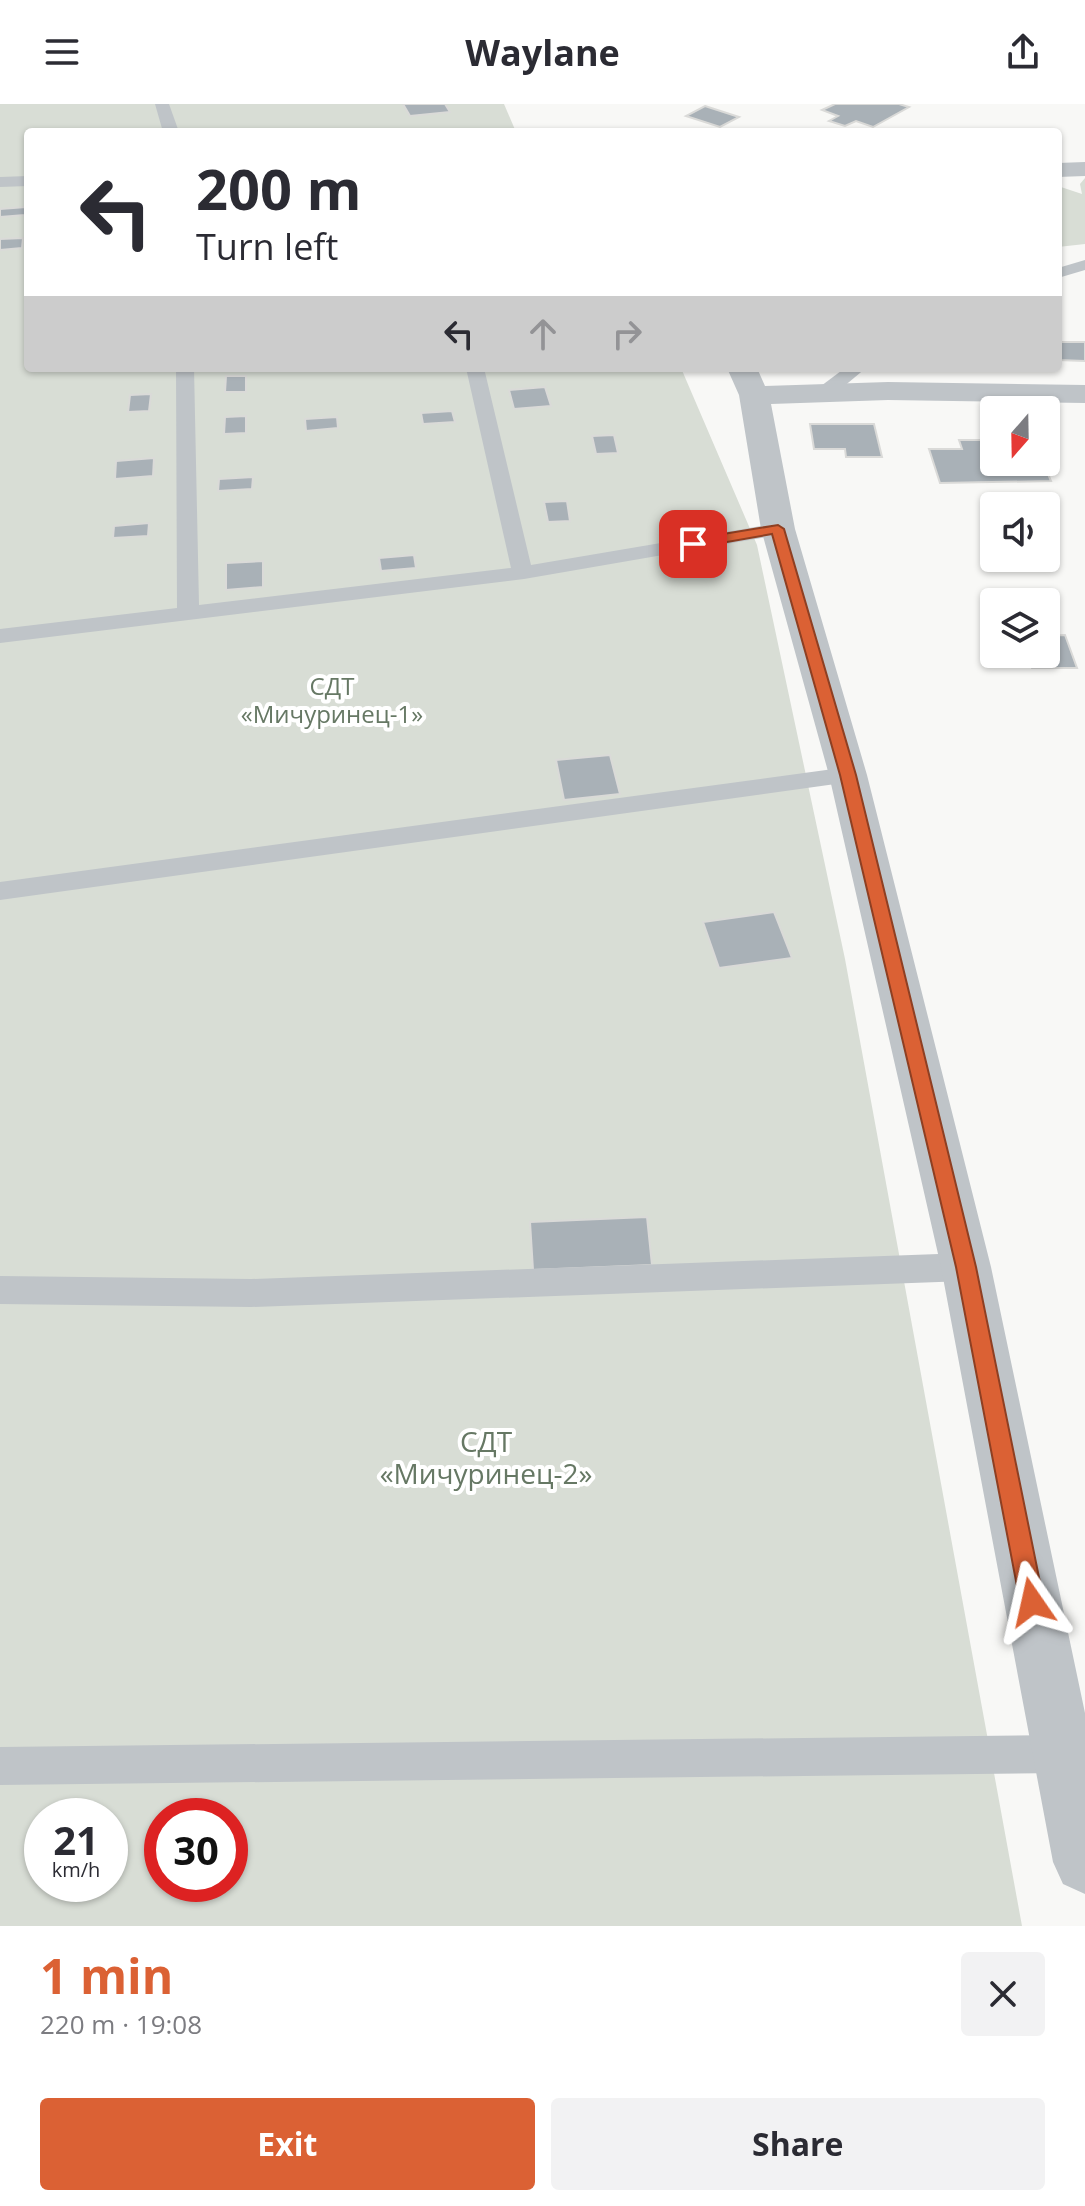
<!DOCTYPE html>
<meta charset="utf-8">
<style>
body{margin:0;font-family:"Open Sans",sans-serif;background:#f2f2f3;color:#2b2b33;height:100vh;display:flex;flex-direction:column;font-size:30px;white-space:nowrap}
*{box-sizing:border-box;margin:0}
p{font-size:26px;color:#7c7c81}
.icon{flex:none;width:44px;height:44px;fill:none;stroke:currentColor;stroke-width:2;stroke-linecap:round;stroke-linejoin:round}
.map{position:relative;height:1822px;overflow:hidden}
.panel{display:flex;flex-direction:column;background:#fff;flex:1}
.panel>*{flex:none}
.banner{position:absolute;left:24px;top:24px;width:1038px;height:244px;border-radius:8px;box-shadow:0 2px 6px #0004;background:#fff;color:#2b2b33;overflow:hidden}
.needle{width:52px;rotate:200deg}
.controls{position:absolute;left:980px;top:292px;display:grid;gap:16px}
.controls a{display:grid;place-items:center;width:80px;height:80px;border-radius:8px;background:#fff;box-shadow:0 2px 6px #0004;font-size:40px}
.speed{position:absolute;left:24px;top:1694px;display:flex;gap:16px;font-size:40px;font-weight:700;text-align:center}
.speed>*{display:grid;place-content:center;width:104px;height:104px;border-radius:50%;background:#fff;box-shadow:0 2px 6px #0004;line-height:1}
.speed small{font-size:20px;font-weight:400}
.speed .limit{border:12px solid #d22;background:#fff;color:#111}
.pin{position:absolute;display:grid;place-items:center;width:68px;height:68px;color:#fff;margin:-34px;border-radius:16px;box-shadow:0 4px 12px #0006}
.me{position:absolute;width:88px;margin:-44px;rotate:349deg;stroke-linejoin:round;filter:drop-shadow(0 0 6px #0008)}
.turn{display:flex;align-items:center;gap:28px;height:168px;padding:0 40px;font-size:36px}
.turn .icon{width:104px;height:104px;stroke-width:2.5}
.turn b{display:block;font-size:56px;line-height:68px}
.lanes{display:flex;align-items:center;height:76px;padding:0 40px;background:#0003;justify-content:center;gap:40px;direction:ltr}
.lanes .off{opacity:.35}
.round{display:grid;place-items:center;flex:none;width:84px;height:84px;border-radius:8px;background:#f2f2f3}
.headline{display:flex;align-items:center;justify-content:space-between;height:136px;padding:0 40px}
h1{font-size:48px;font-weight:700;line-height:60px;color:#db6134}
.button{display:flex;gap:16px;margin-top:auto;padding:16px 40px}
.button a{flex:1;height:92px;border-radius:8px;background:#db6134;color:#fff;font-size:32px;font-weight:700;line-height:92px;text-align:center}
.button a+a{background:#f2f2f3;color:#2b2b33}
header{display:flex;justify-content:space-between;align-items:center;height:104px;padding:0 40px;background:#fff;font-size:36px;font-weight:700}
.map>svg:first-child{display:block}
.green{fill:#d8ddd5;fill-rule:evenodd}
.building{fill:#a9b1b7;stroke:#dadad8;stroke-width:2}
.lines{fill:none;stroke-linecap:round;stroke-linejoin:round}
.service{fill:#bfc4c8;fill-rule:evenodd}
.minor{fill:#bfc4c8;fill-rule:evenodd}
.route{fill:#db6134;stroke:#8e3f22;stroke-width:2}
.labels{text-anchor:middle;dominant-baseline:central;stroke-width:8;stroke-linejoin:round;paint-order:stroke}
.park-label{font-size:24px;fill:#667864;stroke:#fff}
.near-park-label{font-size:28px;fill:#667864;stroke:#fff}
</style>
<header><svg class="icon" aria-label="menu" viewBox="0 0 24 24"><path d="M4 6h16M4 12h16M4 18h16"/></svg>Waylane<svg class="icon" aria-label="share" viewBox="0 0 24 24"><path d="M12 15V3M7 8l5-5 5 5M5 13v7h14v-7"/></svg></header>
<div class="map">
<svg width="1085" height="1822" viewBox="0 0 1085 1822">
<rect width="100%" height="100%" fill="#f8f8f6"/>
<g class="green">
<path d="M 0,0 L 504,0 L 516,28 L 28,28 L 28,264 L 681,264 L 757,441 L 845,855 L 1022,1822 L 0,1822 ZM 42,1712 L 110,1712 L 110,1780 L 42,1780 ZM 162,1712 L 230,1712 L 230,1780 L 162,1780 Z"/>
<path d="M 1085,74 L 1085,140 L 1058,143 L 1058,82 L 1082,90 L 1080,80 Z"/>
</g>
<g class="building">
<path d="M 403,0 L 445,0 L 450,8 L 410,12 Z"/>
<path d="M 835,0 L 899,0 L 909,3 L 873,23 L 856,17 L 845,22 L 829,17 L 838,12 L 822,6 Z"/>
<path d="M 705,2 L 739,13 L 720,23 L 686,12 Z"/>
<path d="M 26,103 L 25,111 L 0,113 L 0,105 Z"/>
<path d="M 23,134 L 22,144 L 0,146 L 0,135 Z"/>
<path d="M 1058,238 L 1085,238 L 1085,257 L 1058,256 Z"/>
<path d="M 226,272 L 246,272 L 246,288 L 225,288 Z"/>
<path d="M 545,283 L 551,302 L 514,305 L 509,286 Z"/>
<path d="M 151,290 L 149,307 L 128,308 L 130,291 Z"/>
<path d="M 452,307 L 455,318 L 423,320 L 421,309 Z"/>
<path d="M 246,312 L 246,329 L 224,330 L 225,313 Z"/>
<path d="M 337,313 L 338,324 L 306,327 L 305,315 Z"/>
<path d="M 810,320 L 874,320 L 882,353 L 846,353 L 845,345 L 814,345 Z"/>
<path d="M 614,331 L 618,349 L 596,350 L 592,332 Z"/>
<path d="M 959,336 L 994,336 L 994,358 L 1043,358 L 1051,377 L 940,379 L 929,345 L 962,345 Z"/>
<path d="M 154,354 L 153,372 L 115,375 L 116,357 Z"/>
<path d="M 253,373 L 252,385 L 218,387 L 219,375 Z"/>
<path d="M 567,397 L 570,417 L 548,418 L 544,398 Z"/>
<path d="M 149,419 L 148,432 L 113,434 L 114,422 Z"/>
<path d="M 414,451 L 416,464 L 381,467 L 379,454 Z"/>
<path d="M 1006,454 L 1041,454 L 1043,459 L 1008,459 Z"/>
<path d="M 263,457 L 263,483 L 226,486 L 226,459 Z"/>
<path d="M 1065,531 L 1077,564 L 1032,564 L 1028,550 L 1046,550 L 1046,532 Z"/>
<path d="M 610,651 L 620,690 L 564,696 L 556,656 Z"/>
<path d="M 774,808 L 792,854 L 719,864 L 703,818 Z"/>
<path d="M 647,1113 L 652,1161 L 533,1166 L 530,1118 Z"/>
</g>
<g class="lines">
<g class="service">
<path d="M 155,0 L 169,0 L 179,28 L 163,28 Z"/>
<path d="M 28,72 L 28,82 L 0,83 L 0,73 Z"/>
<path d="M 1085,156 L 1085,166 L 1058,174 L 1058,164 Z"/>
<path d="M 176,264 L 194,264 L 199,501 L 511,464 L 466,264 L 484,264 L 531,461 L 778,419 L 789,425 L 778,431 L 524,475 L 0,539 L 0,525 L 177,504 Z"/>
<path d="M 845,264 L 866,264 L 831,293 L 817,293 L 814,289 L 817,285 Z"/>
<path d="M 848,663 L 857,665 L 860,671 L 857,677 L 0,796 L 0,778 Z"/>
<path d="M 966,1149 L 977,1153 L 982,1163 L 977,1173 L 966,1177 L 251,1203 L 0,1200 L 0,1172 L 251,1175 Z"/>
<path d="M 1062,1631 L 1076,1636 L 1081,1650 L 1076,1664 L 1062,1669 L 0,1681 L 0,1643 Z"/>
</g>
<g class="minor">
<path d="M 1085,58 L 1085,72 L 1058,73 L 1058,59 Z"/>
<path d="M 727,264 L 757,264 L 765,282 L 888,278 L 1085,281 L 1085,299 L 888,296 L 771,300 L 795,425 L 867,671 L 991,1163 L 1085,1609 L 1085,1790 L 1063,1780 L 1053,1758 L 941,1163 L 829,671 L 761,425 L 739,291 Z"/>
</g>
</g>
<path class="route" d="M 778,421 L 784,425 L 856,671 L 976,1163 L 1044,1498 L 1040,1506 L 1032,1510 L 1024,1506 L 1020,1498 L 956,1163 L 840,671 L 772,430 L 693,444 L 686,440 L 693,435 Z"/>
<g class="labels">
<g class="park-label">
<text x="332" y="581">СДТ<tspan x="332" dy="28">«Мичуринец-1»</tspan></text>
</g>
<g class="near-park-label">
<text x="486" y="1337">СДТ<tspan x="486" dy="32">«Мичуринец-2»</tspan></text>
</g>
</g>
</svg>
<div class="controls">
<a><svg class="needle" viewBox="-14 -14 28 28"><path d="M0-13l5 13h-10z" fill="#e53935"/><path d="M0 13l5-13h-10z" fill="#7c7c81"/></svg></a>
<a><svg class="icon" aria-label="sound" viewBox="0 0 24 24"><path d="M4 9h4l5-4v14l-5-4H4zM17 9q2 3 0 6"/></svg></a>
<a><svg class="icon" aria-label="layers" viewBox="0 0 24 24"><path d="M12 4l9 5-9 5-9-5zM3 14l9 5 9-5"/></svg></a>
</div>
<div class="speed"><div>21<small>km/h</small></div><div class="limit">30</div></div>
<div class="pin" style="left:693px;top:440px;background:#d93025"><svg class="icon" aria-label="arrive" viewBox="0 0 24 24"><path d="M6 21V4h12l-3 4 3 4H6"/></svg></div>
<svg class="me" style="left:1032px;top:1498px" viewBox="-20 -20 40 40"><path d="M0-17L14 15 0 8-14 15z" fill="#db6134" stroke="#fff" stroke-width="4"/></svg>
<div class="banner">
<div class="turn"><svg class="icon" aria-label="left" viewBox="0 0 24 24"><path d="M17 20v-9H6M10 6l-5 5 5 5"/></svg><div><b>200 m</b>Turn left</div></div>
<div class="lanes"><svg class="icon" aria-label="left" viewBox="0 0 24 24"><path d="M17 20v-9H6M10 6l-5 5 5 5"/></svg><svg class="icon off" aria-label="ahead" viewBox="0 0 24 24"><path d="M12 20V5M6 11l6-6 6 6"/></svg><svg class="icon off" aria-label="right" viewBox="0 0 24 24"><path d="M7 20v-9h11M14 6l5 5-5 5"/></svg></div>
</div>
</div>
<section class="panel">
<div class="headline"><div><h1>1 min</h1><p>220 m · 19:08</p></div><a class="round"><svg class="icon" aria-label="close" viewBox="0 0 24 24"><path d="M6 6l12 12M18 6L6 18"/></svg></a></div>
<div class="button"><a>Exit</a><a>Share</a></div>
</section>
